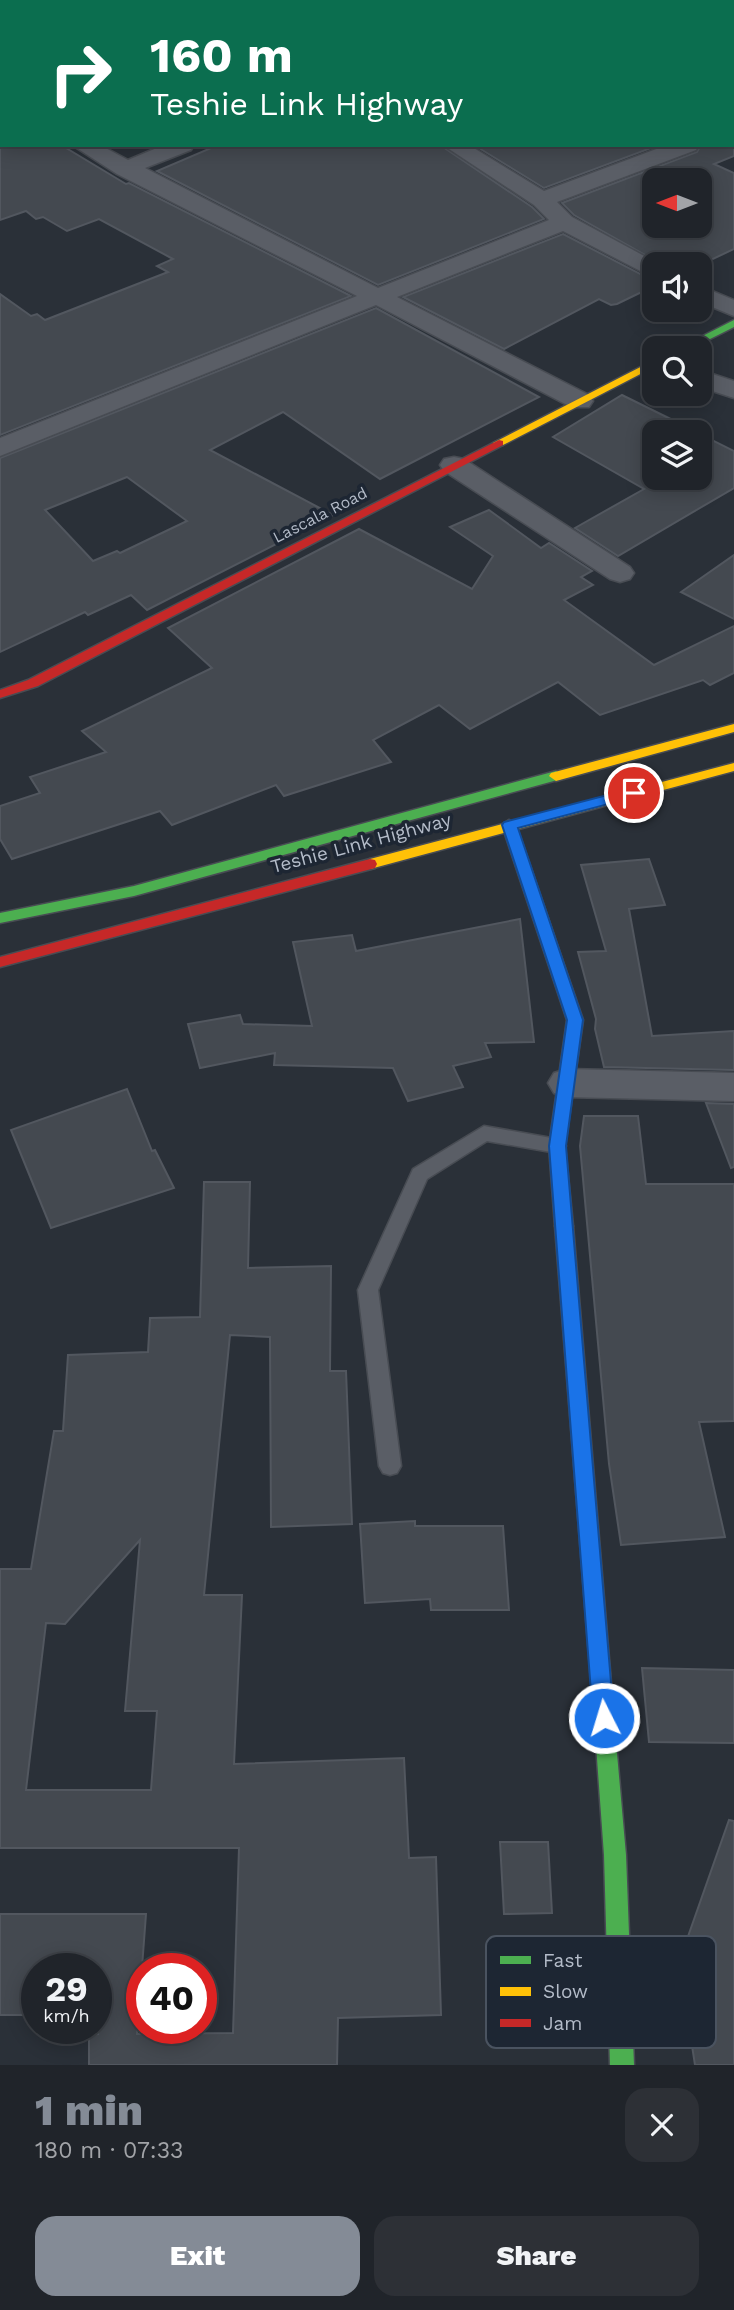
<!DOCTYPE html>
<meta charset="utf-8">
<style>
body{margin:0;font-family:"Work Sans",sans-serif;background:#2d3036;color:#f1f3f6;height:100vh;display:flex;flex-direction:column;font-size:26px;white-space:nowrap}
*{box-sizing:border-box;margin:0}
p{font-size:23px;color:#a2a4a8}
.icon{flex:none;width:38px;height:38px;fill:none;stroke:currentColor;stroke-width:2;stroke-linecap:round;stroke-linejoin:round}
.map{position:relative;height:2065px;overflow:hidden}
.details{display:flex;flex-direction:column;background:#20242a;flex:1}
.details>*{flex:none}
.guide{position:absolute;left:0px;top:0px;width:735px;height:147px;box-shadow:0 4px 18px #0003,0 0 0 2px #3d4147;background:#0b6e4f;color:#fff;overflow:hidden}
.needle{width:46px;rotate:270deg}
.controls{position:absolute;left:642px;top:168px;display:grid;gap:14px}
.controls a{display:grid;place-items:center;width:70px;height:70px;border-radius:14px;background:#20242a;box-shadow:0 4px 18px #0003,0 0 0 2px #3d4147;font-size:35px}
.speed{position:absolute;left:21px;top:1953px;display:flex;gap:14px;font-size:35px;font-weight:700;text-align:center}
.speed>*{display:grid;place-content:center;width:91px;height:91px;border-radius:50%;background:#20242a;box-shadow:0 4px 18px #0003,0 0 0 2px #3d4147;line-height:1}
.speed small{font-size:18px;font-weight:400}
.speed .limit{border:10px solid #d22;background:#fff;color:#111}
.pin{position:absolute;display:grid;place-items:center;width:60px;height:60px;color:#fff;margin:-30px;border:4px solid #fff;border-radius:50%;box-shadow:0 2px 7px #0007}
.me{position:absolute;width:77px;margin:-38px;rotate:355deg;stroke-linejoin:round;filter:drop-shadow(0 0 5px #0008)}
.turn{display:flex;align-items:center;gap:24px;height:147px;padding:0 35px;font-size:32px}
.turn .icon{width:91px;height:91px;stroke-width:2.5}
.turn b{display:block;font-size:49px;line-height:60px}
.round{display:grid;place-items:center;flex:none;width:74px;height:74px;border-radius:21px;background:#2d3036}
.headline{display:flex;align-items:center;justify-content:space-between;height:119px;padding:0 35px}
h1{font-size:42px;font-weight:800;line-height:52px;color:#848b96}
.cta{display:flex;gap:14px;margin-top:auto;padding:14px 35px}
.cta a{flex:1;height:80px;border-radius:21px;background:#848b96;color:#fff;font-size:28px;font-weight:800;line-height:80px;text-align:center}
.cta a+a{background:#2d3036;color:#f1f3f6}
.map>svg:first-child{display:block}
.building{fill:#444950;stroke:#52575f;stroke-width:2;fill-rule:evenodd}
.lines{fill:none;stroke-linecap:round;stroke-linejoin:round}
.lane-casing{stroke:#484c53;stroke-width:3}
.street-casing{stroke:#484c53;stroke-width:3}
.fast-casing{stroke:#484c53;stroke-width:3}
.slow-casing{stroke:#484c53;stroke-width:3}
.jam-casing{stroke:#484c53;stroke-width:3}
.lane{fill:#5a5e66;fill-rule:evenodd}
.street{fill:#5a5e66;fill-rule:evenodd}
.fast{fill:#4caf50;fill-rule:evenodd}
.slow{fill:#ffc107;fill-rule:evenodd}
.jam{fill:#c62828;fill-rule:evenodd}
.route{fill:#1a73e8;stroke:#114b97;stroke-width:2}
.labels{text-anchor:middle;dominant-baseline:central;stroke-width:7;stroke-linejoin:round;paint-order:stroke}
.far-street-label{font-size:16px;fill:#b4bcc9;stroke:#1d2633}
.street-label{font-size:19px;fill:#b4bcc9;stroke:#1d2633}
.key{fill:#1d2633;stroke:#4a5360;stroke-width:2}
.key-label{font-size:19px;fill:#b4bcc9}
</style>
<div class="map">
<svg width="734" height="2065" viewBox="0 0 734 2065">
<rect width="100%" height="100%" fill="#2a3038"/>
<g class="building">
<path d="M 0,145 L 61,145 L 126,184 L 129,183 L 351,296 L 0,435 L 0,294 L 31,316 L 37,314 L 45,320 L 168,272 L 157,266 L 173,259 L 99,219 L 67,231 L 43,217 L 36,219 L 26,211 L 0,220 Z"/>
<path d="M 218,145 L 440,145 L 532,207 L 544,219 L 378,285 L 157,171 Z"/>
<path d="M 474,145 L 659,145 L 544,188 Z"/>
<path d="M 701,145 L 734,145 L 734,156 L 714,164 L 734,173 L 734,249 L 700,265 L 661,264 L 574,215 L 562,203 L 697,152 ZM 654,180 L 700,180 L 700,226 L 654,226 Z"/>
<path d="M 563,234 L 654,281 L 654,286 L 617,304 L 611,305 L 599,299 L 504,349 L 403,297 Z"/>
<path d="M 376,308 L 539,397 L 380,479 L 283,412 L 210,450 L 333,515 L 147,610 L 131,595 L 88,615 L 85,612 L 0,652 L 0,458 ZM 127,477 L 187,521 L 120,553 L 117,551 L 93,561 L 45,510 Z"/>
<path d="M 622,395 L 697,432 L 654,432 L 654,478 L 700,478 L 700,434 L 734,451 L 734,488 L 618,556 L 575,528 L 644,489 L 553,437 Z"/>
<path d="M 489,510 L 541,548 L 549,543 L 592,571 L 581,577 L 593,585 L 564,600 L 654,665 L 734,626 L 734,673 L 710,685 L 703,680 L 600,715 L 558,682 L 470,729 L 439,705 L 373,740 L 391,762 L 284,796 L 276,785 L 172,825 L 160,811 L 12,859 L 0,839 L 0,806 L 40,793 L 30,777 L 106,752 L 82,731 L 212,668 L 168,628 L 359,529 L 472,589 L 493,556 L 450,527 Z"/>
<path d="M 734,555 L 734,619 L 681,592 Z"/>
<path d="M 649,859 L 665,905 L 629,909 L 652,1036 L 734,1031 L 734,1070 L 604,1067 L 595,1029 L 596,1019 L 578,952 L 606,951 L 581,865 Z"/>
<path d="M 520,919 L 534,1042 L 485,1043 L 491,1057 L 453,1066 L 463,1087 L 408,1101 L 393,1068 L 274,1065 L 275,1053 L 200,1068 L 188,1024 L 240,1015 L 243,1024 L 312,1026 L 293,942 L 352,935 L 356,951 Z"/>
<path d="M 127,1089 L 152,1151 L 155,1150 L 174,1188 L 51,1228 L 11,1130 Z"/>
<path d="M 706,1103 L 734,1104 L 734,1167 L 731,1168 Z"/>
<path d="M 584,1116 L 638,1116 L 646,1184 L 734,1184 L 734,1421 L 699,1422 L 725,1537 L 621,1545 L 609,1464 L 580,1146 Z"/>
<path d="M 204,1182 L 250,1182 L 248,1268 L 331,1266 L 330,1371 L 346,1371 L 352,1524 L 271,1527 L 270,1337 L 230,1335 L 204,1595 L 242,1595 L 234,1764 L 404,1758 L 409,1858 L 436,1857 L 441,2015 L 338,2018 L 337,2065 L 89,2065 L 89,2035 L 98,2034 L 99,2015 L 96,2015 L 96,1969 L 37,1969 L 37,2015 L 0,2015 L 0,1914 L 146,1914 L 137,2034 L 233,2033 L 239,1848 L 0,1848 L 0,1569 L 31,1569 L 54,1431 L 63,1431 L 68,1355 L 148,1352 L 150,1318 L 200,1317 ZM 140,1540 L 125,1711 L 157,1711 L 151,1790 L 26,1790 L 46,1623 L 65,1624 Z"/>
<path d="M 415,1521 L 415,1526 L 503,1526 L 509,1610 L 431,1610 L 430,1599 L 365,1603 L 360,1524 Z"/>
<path d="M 642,1668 L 734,1670 L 734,1743 L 649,1742 Z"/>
<path d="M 729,1820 L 734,1821 L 734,2065 L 695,2065 L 679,1962 Z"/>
<path d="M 500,1842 L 548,1842 L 552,1913 L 504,1914 Z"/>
</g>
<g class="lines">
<defs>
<path id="lane" d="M 484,1126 L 557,1139 L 564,1141 L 566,1146 L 564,1151 L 557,1153 L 487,1141 L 427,1179 L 378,1290 L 401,1466 L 397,1473 L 390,1475 L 383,1473 L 379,1466 L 358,1290 L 413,1169 Z"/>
<g id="street">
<path d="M 204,0 L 227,0 L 203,2 Z"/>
<path d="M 540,0 L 563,0 L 539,2 Z"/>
<rect x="0" y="91" width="2" height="13"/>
<rect x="733" y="121" width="1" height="12"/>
<path d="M 72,145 L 100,145 L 128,160 L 164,145 L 194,145 L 191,150 L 145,168 L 378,288 L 549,220 L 534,205 L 443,145 L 469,145 L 544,191 L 667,145 L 699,145 L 696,150 L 557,202 L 572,217 L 659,264 L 654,264 L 654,278 L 563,231 L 397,297 L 589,395 L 593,401 L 589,407 L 571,407 L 376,305 L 0,456 L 0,438 L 357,296 L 117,174 Z"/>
<path d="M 700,286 L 734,300 L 734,316 L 700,302 Z"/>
<path d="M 700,370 L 734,381 L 734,398 L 700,387 Z"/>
<path d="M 454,457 L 464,459 L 630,567 L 634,573 L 630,579 L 620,582 L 610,579 L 444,471 L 440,465 L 444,459 Z"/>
<path d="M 567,1069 L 734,1073 L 734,1101 L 567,1097 L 554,1093 L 548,1083 L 554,1073 Z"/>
</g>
<g id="fast">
<path d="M 708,0 L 719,0 L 721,2 L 709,2 Z"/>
<path d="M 734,320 L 734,327 L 692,348 L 679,348 Z"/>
<path d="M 556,771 L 563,776 L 561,779 L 134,896 L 0,923 L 0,913 L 134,886 Z"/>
<path d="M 509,820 L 516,825 L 583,1020 L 565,1146 L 573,1226 L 570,1231 L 564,1233 L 558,1231 L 555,1226 L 549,1146 L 567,1020 L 502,825 Z"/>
<path d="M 605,1721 L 612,1724 L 615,1731 L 626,1855 L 634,2065 L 610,2065 L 604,1855 L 595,1731 L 598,1724 Z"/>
</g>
<g id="slow">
<path d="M 654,360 L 654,367 L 503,445 L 493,443 Z"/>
<path d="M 734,724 L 734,732 L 556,781 L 549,776 L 551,773 Z"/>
<path d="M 734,763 L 734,771 L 370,869 L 363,864 L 370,859 Z"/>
<path d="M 564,1219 L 570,1221 L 573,1226 L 615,1731 L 612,1738 L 605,1741 L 598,1738 L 595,1731 L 555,1226 L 558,1221 Z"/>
</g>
<g id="jam">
<path d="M 499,440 L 503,441 L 503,445 L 38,686 L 0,698 L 0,690 L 28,680 Z"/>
<path d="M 370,859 L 375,860 L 377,864 L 375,868 L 0,967 L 0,957 Z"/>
</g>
</defs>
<use href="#lane" class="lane-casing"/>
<use href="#street" class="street-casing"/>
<use href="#fast" class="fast-casing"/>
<use href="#slow" class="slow-casing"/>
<use href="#jam" class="jam-casing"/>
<use href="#lane" class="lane"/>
<use href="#street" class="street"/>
<use href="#fast" class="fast"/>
<use href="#slow" class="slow"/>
<use href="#jam" class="jam"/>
</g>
<path class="route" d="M 634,788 L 641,793 L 639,796 L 518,828 L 583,1020 L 566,1146 L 614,1718 L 611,1726 L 604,1729 L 597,1726 L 593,1718 L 549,1146 L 567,1020 L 502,825 L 504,822 Z"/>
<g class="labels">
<g class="far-street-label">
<text transform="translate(320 515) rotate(-27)">Lascala Road</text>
</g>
<g class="street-label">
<text transform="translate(361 843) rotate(-15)">Teshie Link Highway</text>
</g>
</g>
<rect x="486" y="1936" width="230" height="112" rx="10" class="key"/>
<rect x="500" y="1956" width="31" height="8" fill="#4caf50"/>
<rect x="500" y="1987" width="31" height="9" fill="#ffc107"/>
<rect x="500" y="2019" width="31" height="8" fill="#c62828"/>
<g class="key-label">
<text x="543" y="1967">Fast</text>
<text x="543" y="1998">Slow</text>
<text x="543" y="2030">Jam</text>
</g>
</svg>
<div class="controls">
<a><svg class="needle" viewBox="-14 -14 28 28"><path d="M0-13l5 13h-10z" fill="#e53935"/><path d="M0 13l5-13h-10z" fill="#a2a4a8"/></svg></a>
<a><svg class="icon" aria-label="sound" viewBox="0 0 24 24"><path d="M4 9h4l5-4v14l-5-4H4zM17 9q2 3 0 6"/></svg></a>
<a><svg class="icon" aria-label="search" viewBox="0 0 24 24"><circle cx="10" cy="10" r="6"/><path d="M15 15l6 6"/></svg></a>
<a><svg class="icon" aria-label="layers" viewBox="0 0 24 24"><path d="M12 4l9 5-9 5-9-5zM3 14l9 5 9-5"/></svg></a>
</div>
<div class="speed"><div>29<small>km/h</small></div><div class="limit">40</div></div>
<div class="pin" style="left:634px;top:793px;background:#d93025"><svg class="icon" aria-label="arrive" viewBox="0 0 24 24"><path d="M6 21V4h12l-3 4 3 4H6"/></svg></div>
<svg class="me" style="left:604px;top:1718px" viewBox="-20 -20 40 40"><circle r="17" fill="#1a73e8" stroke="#fff" stroke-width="3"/><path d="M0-11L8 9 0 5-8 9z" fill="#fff"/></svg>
<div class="guide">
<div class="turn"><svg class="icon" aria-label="right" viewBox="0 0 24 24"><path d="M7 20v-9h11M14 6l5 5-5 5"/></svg><div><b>160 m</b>Teshie Link Highway</div></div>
</div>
</div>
<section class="details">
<div class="headline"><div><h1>1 min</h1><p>180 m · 07:33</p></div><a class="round"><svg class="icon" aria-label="close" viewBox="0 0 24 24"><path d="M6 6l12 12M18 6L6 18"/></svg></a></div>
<div class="cta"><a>Exit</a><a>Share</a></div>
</section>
